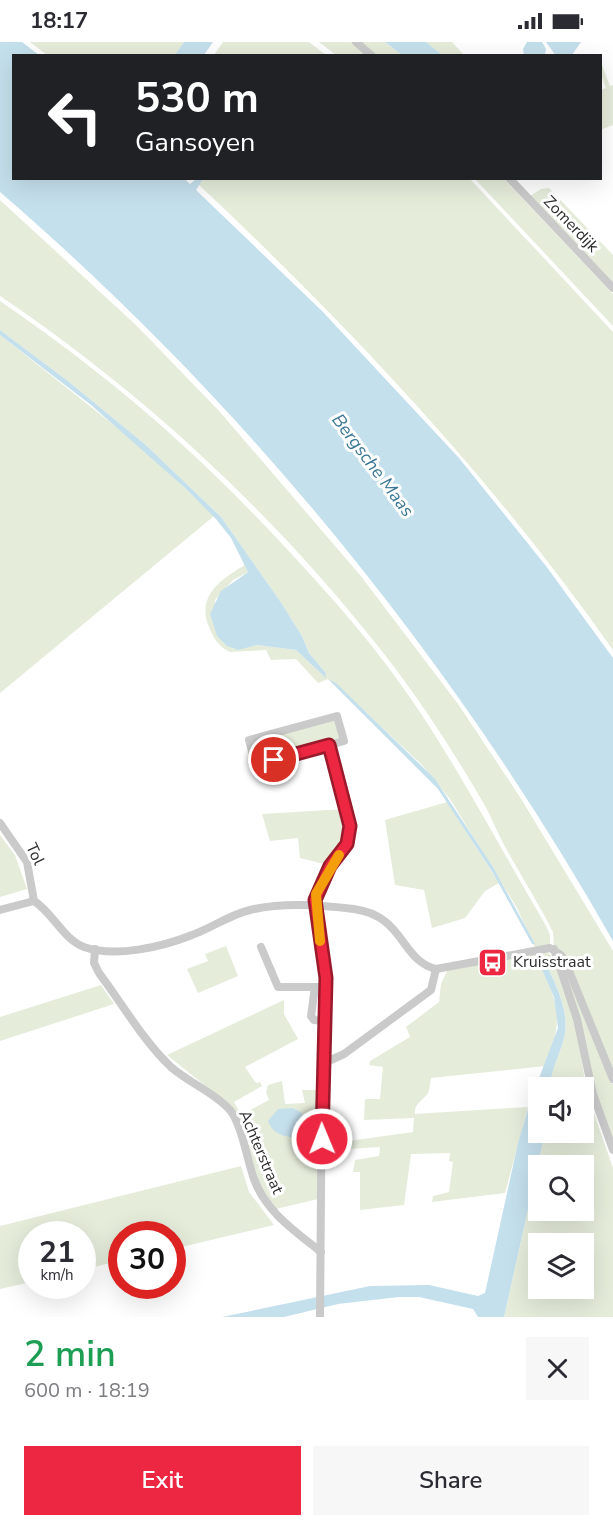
<!DOCTYPE html>
<meta charset="utf-8">
<style>
body{margin:0;font-family:"Nunito Sans",sans-serif;background:#f7f7f7;color:#2b2b33;height:100vh;display:flex;flex-direction:column;font-size:22px;white-space:nowrap}
*{box-sizing:border-box;margin:0}
p{font-size:20px;color:#7c7c81}
.icon{flex:none;width:33px;height:33px;fill:none;stroke:currentColor;stroke-width:2;stroke-linecap:round;stroke-linejoin:round}
.map{position:relative;height:1275px;overflow:hidden}
.drawer{display:flex;flex-direction:column;background:#fff;flex:1}
.drawer>*{flex:none}
.guide{position:absolute;left:12px;top:12px;width:590px;height:126px;border-radius:0px;box-shadow:0 6px 24px #0002;background:#202124;color:#fff;overflow:hidden}
.fabs{position:absolute;left:528px;top:1035px;display:grid;gap:12px}
.fabs a{display:grid;place-items:center;width:66px;height:66px;border-radius:0px;background:#fff;box-shadow:0 6px 24px #0002;font-size:30px}
.speed{position:absolute;left:18px;top:1179px;display:flex;gap:12px;font-size:30px;font-weight:700;text-align:center}
.speed>*{display:grid;place-content:center;width:78px;height:78px;border-radius:50%;background:#fff;box-shadow:0 6px 24px #0002;line-height:1}
.speed small{font-size:15px;font-weight:400}
.speed .limit{border:9px solid #d22;background:#fff;color:#111}
.pin{position:absolute;display:grid;place-items:center;width:51px;height:51px;color:#fff;margin:-26px;border:3px solid #fff;border-radius:50%;box-shadow:0 2px 6px #0007}
.me{position:absolute;width:66px;margin:-33px;rotate:359deg;stroke-linejoin:round;filter:drop-shadow(0 0 4px #0008)}
.turn{display:flex;align-items:center;gap:21px;height:126px;padding:0 24px;font-size:27px}
.turn .icon{width:78px;height:78px;stroke-width:2.5}
.turn b{display:block;font-size:42px;line-height:51px}
.round{display:grid;place-items:center;flex:none;width:63px;height:63px;border-radius:0px;background:#f7f7f7}
.overview{display:flex;align-items:center;justify-content:space-between;height:102px;padding:0 24px}
h1{font-size:36px;font-weight:600;line-height:45px;color:#1e9e55}
.button{display:flex;gap:12px;margin-top:auto;padding:12px 24px}
.button a{flex:1;height:69px;border-radius:0px;background:#ed2742;color:#fff;font-size:24px;font-weight:600;line-height:69px;text-align:center}
.button a+a{background:#f7f7f7;color:#2b2b33}
.status{display:flex;justify-content:space-between;align-items:center;height:42px;padding:0 30px;background:#fff;direction:ltr}
.status svg{height:16px;fill:currentColor}
.map>svg:first-child{display:block}
.green{fill:#e5ecda;fill-rule:evenodd}
.water{fill:#c5e0ed}
.lines{fill:none;stroke-linecap:round;stroke-linejoin:round}
.minor{stroke:#cacaca;stroke-width:8}
.route-casing{stroke:#9a192b;stroke-width:15}
.route{stroke:#ed2742;stroke-width:10}
.slow{stroke:#f59e0b;stroke-width:10}
.labels{text-anchor:middle;dominant-baseline:central;stroke-width:6;stroke-linejoin:round;paint-order:stroke}
.street-label{font-size:16px;fill:#2d2d2d;stroke:#fff}
.poi-label{font-size:16px;fill:#2d2d2d;stroke:#fff;text-anchor:start}
.water-label{font-size:18px;font-style:italic;fill:#387593;stroke:#fff}
</style>
<div class="status"><b>18:17</b><svg viewBox="0 0 49 12"><path d="M0 12V9h3v3zM5 12V6h3v6zM10 12V3h3v9zM15 12V0h3v12zM26 1h20v11H26zM47 4h2v5h-2z"/></svg></div>
<div class="map">
<svg width="613" height="1275" viewBox="0 0 613 1275">
<rect width="100%" height="100%" fill="#fff"/>
<g class="green">
<path d="M 30,0 L 184,0 L 175,14 L 47,13 Z"/>
<path d="M 223,0 L 309,0 L 326,13 L 214,13 Z"/>
<path d="M 319,0 L 351,0 L 367,13 L 336,13 Z"/>
<path d="M 359,0 L 385,0 L 402,13 L 376,13 Z"/>
<path d="M 426,0 L 452,0 L 464,13 L 442,13 Z"/>
<path d="M 600,18 L 610,44 L 613,43 L 613,83 L 600,88 L 600,48 L 606,46 L 600,30 Z"/>
<path d="M 203,136 L 470,137 L 613,290 L 613,608 C 493,437 350,285 198,142 Z"/>
<path d="M 475,137 L 504,137 L 613,252 L 613,284 Z"/>
<path d="M 549,146 L 613,213 L 613,244 L 530,154 L 541,147 Z"/>
<path d="M 0,158 L 136,283 L 220,370 L 360,533 L 458,662 L 520,755 L 613,909 L 613,1031 L 554,905 L 553,890 C 538,860 520,832 504,803 C 497,790 492,776 484,762 C 454,710 418,655 381,608 C 273,471 145,352 0,254 Z"/>
<path d="M 0,259 C 114,337 203,415 296,517 C 337,561 377,607 411,657 C 461,730 500,806 545,882 L 550,893 L 550,903 L 535,906 L 517,866 L 450,757 L 422,723 L 336,642 L 328,637 L 318,641 L 296,617 L 271,618 L 266,608 L 230,610 C 219,605 213,596 209,585 C 196,554 221,537 245,523 L 248,530 L 233,538 L 215,558 L 217,594 L 234,607 L 257,603 L 296,608 L 322,632 L 325,630 L 309,611 L 302,594 L 280,559 L 221,475 L 147,404 L 68,339 L 0,288 Z"/>
<path d="M 0,293 L 144,407 L 214,474 L 0,651 Z"/>
<path d="M 335,678 L 340,698 L 259,720 L 253,700 Z"/>
<path d="M 447,760 L 499,841 L 485,849 L 465,876 L 432,886 L 424,848 L 395,843 L 385,778 Z"/>
<path d="M 345,767 C 349,795 343,801 328,823 L 300,816 L 298,796 L 270,799 L 262,772 Z"/>
<path d="M 0,793 L 15,813 L 27,847 L 0,855 Z"/>
<path d="M 226,904 L 238,934 L 198,951 L 187,927 L 208,919 L 205,912 Z"/>
<path d="M 546,909 L 553,915 L 576,984 L 587,1051 L 613,1126 L 613,1275 L 504,1275 L 545,1091 L 584,1090 L 584,1046 L 550,1045 C 551,1027 560,1013 564,996 C 571,966 552,937 541,910 ZM 538,1124 L 584,1124 L 584,1168 L 538,1168 ZM 538,1202 L 584,1202 L 584,1246 L 538,1246 Z"/>
<path d="M 535,912 C 557,959 566,974 545,1024 L 431,1036 C 430,1041 430,1047 428,1051 C 422,1060 414,1061 415,1072 L 528,1065 L 505,1151 L 432,1160 L 433,1154 L 449,1150 L 453,1120 L 449,1119 L 450,1111 L 411,1112 L 404,1163 L 360,1168 L 360,1130 L 353,1130 L 355,1118 L 379,1114 L 380,1105 L 349,1107 L 349,1099 L 413,1090 L 414,1076 L 364,1078 L 365,1057 L 380,1057 L 383,1025 L 369,1023 L 370,1019 L 410,995 L 406,985 L 439,960 L 441,942 L 447,929 Z"/>
<path d="M 562,922 L 613,1043 L 613,1102 L 598,1059 Z"/>
<path d="M 101,943 L 114,962 L 0,999 L 0,975 Z"/>
<path d="M 284,958 L 284,972 L 298,997 L 245,1025 L 256,1041 L 260,1040 L 262,1044 L 234,1060 L 241,1073 L 269,1058 L 266,1050 L 268,1043 L 282,1039 L 285,1062 L 305,1061 L 302,1048 L 319,1048 L 318,1157 L 276,1167 L 261,1147 L 228,1062 L 167,1013 Z"/>
<path d="M 241,1124 L 249,1150 L 274,1183 L 173,1207 L 172,1192 L 122,1192 L 121,1218 L 83,1228 L 82,1192 L 32,1192 L 31,1240 L 0,1247 L 0,1184 Z"/>
</g>
<g class="water">
<path d="M 0,0 L 22,0 L 39,13 L 14,14 L 14,136 L 184,136 L 190,142 L 196,137 L 203,137 L 196,148 L 322,269 L 459,416 L 546,524 L 613,616 L 613,899 C 453,617 246,362 0,150 Z"/>
<path d="M 184,0 L 213,0 L 204,13 L 175,13 Z"/>
<path d="M 385,0 L 426,0 L 442,13 L 402,13 Z"/>
<path d="M 527,0 L 542,0 L 546,7 L 545,13 L 524,13 L 523,7 Z"/>
<path d="M 546,0 L 581,0 L 572,13 L 556,14 Z"/>
<path d="M 0,288 L 68,339 L 147,404 L 221,475 L 280,559 L 302,594 L 309,611 L 325,630 L 326,636 L 296,608 L 257,603 L 238,608 L 227,604 L 217,594 L 210,572 L 221,549 L 248,530 L 231,496 L 216,477 L 184,445 L 91,363 L 0,293 Z"/>
<path d="M 328,637 L 336,641 L 435,737 L 493,825 L 535,902 L 532,902 L 493,831 L 438,747 Z"/>
<path d="M 541,910 C 552,937 571,966 564,996 C 560,1013 551,1027 550,1045 L 538,1046 L 538,1090 L 545,1091 L 504,1275 L 478,1275 L 473,1267 L 419,1255 L 399,1255 L 338,1262 L 284,1275 L 222,1275 L 370,1244 L 429,1243 L 478,1254 L 485,1251 L 518,1101 L 530,1060 L 558,986 L 554,955 L 535,912 Z"/>
<path d="M 292,1066 L 299,1069 L 308,1077 L 305,1091 L 298,1095 C 286,1096 272,1092 268,1079 L 278,1067 Z"/>
</g>
<g class="lines">
<g class="minor">
<path d="M 356,0 L 372,14"/>
<path d="M 509,136 L 613,246"/>
<path d="M 337,674 L 344,699 L 256,724 L 249,698 Z"/>
<path d="M 0,781 L 27,820 L 34,859"/>
<path d="M 34,859 C 53,871 63,897 84,905 C 115,916 162,905 192,893 C 212,886 229,873 250,868 C 283,860 321,863 354,867 C 405,874 400,918 436,927 L 550,906 L 561,913 L 565,919 L 613,1037"/>
<path d="M 0,868 L 34,859"/>
<path d="M 261,905 L 278,945 L 326,945"/>
<path d="M 95,907 L 94,921 L 99,931 C 121,960 144,1000 171,1025 C 189,1041 214,1050 230,1068 C 242,1083 247,1118 254,1137 C 266,1170 295,1189 321,1210"/>
<path d="M 554,907 L 577,977 L 593,1052 L 613,1108"/>
<path d="M 315,945 L 311,974 L 314,978 L 323,979"/>
<path d="M 322,1022 L 344,1012 L 431,948 L 436,927"/>
<path d="M 320,1275 L 322,1022 L 326,945 L 315,858 L 330,824 L 347,802 L 350,784 L 329,703"/>
</g>
</g>
<g class="lines">
<defs>
<path id="route" d="M 274,718 L 329,703 L 350,784 L 347,802 L 330,824 L 315,858 L 326,936 L 322,1097"/>
</defs>
<use href="#route" class="route-casing"/>
<use href="#route" class="route"/>
<path class="slow" d="M 320,899 L 316,852 L 339,813"/>
</g>
<defs>
<symbol id="bus-square" viewBox="-11 -11 22 22"><rect x="-9" y="-9" width="18" height="18" rx="4" fill="#ed2742" stroke="#fff"/><path d="M-5-6H5V4H4V6H2V4H-2V6H-4V4H-5ZM-3.5-4V0h7V-4ZM-3.5 1.2v1.5H-2V1.2ZM2 1.2v1.5H3.5V1.2Z" fill="#fff"/></symbol>
</defs>
<g fill-rule="evenodd">
<use href="#bus-square" x="476" y="904" width="33" height="33"/>
</g>
<g class="labels">
<g class="street-label">
<text transform="translate(571 182) rotate(46)">Zomerdijk</text>
<text transform="translate(35 812) rotate(65)">Tol</text>
<text transform="translate(261 1110) rotate(67)">Achterstraat</text>
</g>
<g class="poi-label">
<text x="513" y="920">Kruisstraat</text>
</g>
<g class="water-label">
<text transform="translate(373 423) rotate(53)">Bergsche Maas</text>
</g>
</g>
</svg>
<div class="fabs">
<a><svg class="icon" aria-label="sound" viewBox="0 0 24 24"><path d="M4 9h4l5-4v14l-5-4H4zM17 9q2 3 0 6"/></svg></a>
<a><svg class="icon" aria-label="search" viewBox="0 0 24 24"><circle cx="10" cy="10" r="6"/><path d="M15 15l6 6"/></svg></a>
<a><svg class="icon" aria-label="layers" viewBox="0 0 24 24"><path d="M12 4l9 5-9 5-9-5zM3 14l9 5 9-5"/></svg></a>
</div>
<div class="speed"><div>21<small>km/h</small></div><div class="limit">30</div></div>
<div class="pin" style="left:274px;top:718px;background:#d93025"><svg class="icon" aria-label="arrive" viewBox="0 0 24 24"><path d="M6 21V4h12l-3 4 3 4H6"/></svg></div>
<svg class="me" style="left:322px;top:1097px" viewBox="-20 -20 40 40"><circle r="17" fill="#ed2742" stroke="#fff" stroke-width="3"/><path d="M0-11L8 9 0 5-8 9z" fill="#fff"/></svg>
<div class="guide">
<div class="turn"><svg class="icon" aria-label="left" viewBox="0 0 24 24"><path d="M17 20v-9H6M10 6l-5 5 5 5"/></svg><div><b>530 m</b>Gansoyen</div></div>
</div>
</div>
<section class="drawer">
<div class="overview"><div><h1>2 min</h1><p>600 m · 18:19</p></div><a class="round"><svg class="icon" aria-label="close" viewBox="0 0 24 24"><path d="M6 6l12 12M18 6L6 18"/></svg></a></div>
<div class="button"><a>Exit</a><a>Share</a></div>
</section>
